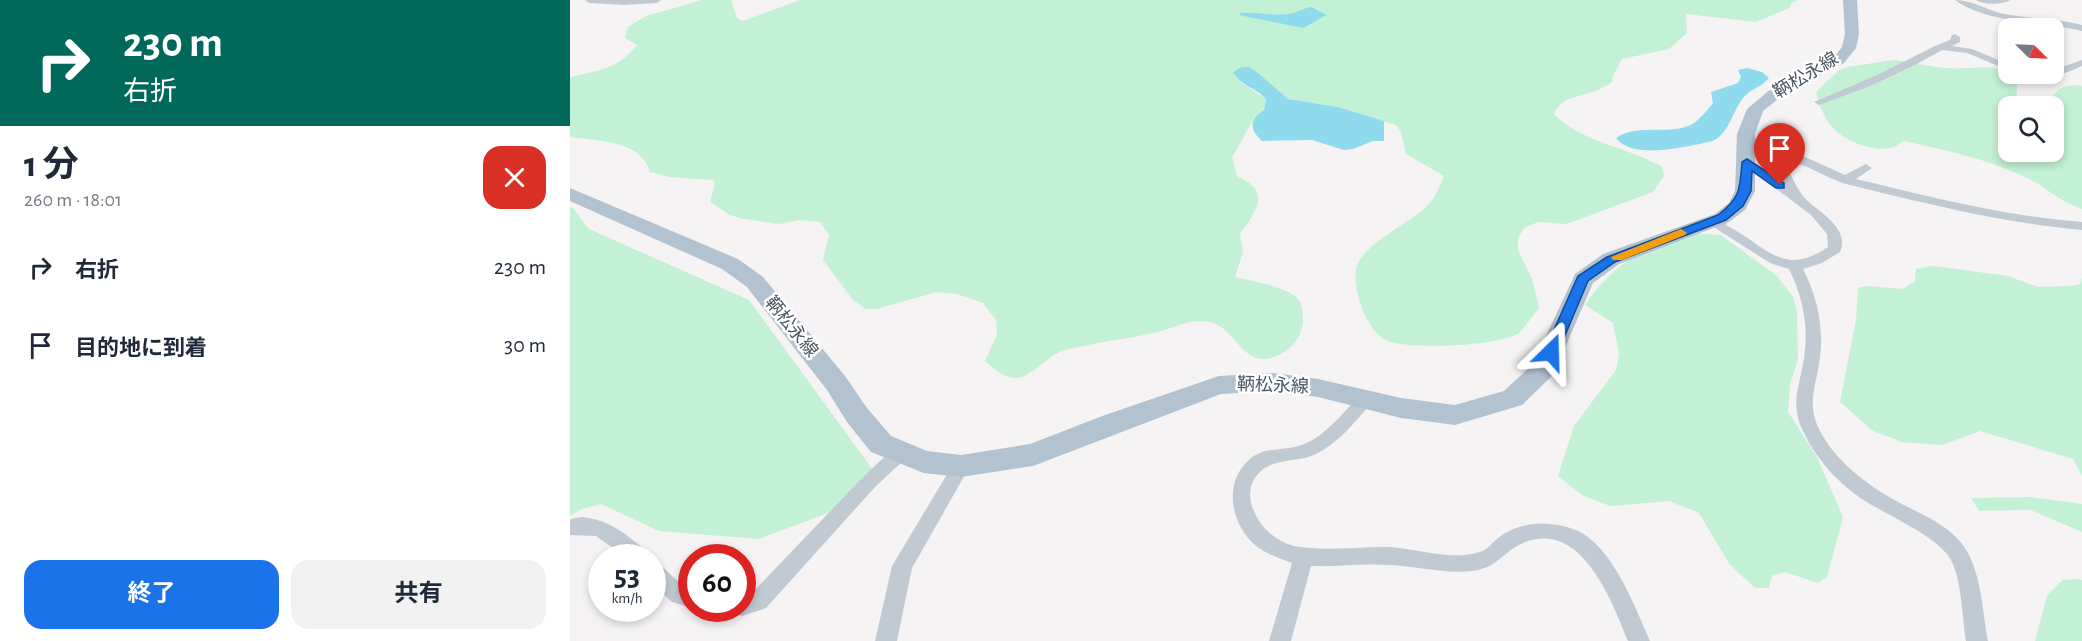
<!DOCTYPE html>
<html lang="ja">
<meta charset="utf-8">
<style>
body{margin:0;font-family:"Alegreya Sans","Noto Sans JP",sans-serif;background:#f2f2f3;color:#1f2937;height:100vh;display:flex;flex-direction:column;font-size:22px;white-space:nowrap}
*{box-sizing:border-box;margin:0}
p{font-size:20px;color:#747a83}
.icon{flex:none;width:33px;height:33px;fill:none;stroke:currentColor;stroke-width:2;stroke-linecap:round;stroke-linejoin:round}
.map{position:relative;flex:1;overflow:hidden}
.drawer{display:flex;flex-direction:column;background:#fff;width:570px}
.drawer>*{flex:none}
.guide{background:#00695c;color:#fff;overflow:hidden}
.needle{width:39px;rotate:114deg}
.tools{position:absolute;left:1428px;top:18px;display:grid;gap:12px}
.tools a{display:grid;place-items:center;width:66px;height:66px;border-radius:12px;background:#fff;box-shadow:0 3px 9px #0003;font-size:30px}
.speed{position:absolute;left:18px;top:544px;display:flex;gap:12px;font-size:30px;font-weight:700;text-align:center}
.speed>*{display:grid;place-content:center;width:78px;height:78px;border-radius:50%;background:#fff;box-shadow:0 3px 9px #0003;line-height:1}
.speed small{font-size:15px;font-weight:400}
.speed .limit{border:9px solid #d22;background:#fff;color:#111}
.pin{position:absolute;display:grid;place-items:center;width:51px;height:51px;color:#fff;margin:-62px -26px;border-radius:50% 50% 50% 0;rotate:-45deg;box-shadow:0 0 6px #0007}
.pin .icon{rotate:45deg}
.me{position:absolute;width:66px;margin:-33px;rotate:22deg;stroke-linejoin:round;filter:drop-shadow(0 0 4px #0008)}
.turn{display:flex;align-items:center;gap:21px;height:126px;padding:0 24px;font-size:27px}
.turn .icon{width:78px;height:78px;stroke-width:2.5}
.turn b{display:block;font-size:42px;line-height:51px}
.round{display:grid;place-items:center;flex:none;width:63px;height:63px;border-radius:18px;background:#f2f2f3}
.headline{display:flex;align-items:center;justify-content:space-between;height:102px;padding:0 24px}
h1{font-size:36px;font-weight:700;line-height:45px}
.action{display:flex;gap:12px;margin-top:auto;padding:12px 24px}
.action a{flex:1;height:69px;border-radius:18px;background:#1a73e8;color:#fff;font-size:24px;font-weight:700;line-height:69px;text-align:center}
.action a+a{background:#f2f2f3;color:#1f2937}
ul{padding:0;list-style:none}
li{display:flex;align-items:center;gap:18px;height:78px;padding:0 24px}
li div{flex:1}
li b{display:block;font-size:22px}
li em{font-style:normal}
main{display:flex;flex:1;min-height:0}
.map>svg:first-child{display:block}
.green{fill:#c3f1d5}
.water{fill:#90daee}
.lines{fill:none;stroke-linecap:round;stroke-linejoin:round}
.street{fill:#c1cad2;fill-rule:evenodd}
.primary{fill:#b3c2d1;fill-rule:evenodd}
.route{fill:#1a73e8;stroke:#114b97;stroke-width:1.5}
.slow{fill:#f59e0b}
.labels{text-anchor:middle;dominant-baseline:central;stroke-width:5;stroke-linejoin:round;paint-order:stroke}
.street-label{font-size:18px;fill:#4a5661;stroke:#fff}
</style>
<main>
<section class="drawer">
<div class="guide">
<div class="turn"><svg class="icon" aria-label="right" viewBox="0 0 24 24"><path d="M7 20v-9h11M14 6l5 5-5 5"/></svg><div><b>230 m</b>右折</div></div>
</div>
<div class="headline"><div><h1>1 分</h1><p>260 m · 18:01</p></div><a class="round" style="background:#d93025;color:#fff"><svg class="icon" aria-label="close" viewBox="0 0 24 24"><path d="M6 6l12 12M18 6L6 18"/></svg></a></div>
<ul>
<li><svg class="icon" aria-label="right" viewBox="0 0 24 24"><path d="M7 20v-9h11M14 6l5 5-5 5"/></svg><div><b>右折</b></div><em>230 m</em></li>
<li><svg class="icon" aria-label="arrive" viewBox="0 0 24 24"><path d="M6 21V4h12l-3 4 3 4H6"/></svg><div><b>目的地に到着</b></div><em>30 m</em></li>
</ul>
<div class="action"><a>終了</a><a>共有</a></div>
</section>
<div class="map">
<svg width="1512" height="641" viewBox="0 0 1512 641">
<rect width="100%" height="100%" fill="#f5f3f3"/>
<g class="green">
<path d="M 132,0 L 161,0 L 167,18 L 173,21 L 230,0 L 1228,0 L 1222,3 L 1219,8 L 1186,22 L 1116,14 L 1117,33 L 1099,49 L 1052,59 L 1043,76 L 1042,82 C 1037,85 1031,89 1025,91 C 1009,98 993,95 984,114 C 1012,143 1059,147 1092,167 L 1094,176 L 1083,192 L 1056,202 L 997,224 L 968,222 L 954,228 L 948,238 L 948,250 L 962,279 L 969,308 C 963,315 956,326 949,333 C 931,346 833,351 814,339 C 795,328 781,286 787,266 C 794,244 838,224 856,207 C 865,199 869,188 874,176 L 836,154 L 831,132 L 826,125 L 768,107 L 718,99 L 687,72 L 670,82 L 696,99 L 694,110 C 679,120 673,142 662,157 L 667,176 C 672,179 679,182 683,186 C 697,201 678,222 670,234 L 673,252 L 665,277 C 682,281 713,286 726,297 C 733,303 733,313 733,322 C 732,336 723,347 711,354 C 672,374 668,327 639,322 C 622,318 606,327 591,331 C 570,337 548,339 528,343 C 514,346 497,348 484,355 C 455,375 449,392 415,361 L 427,335 L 426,320 L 413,303 L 387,294 L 366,292 L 307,309 L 296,309 L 283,300 L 253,260 L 259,235 L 250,222 L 230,220 L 209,224 L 174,219 L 160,215 L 140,202 L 145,183 L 143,180 L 99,177 L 80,172 C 72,140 27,141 0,137 L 0,77 C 27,71 49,69 67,45 L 55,38 L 58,27 L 76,16 Z"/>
<path d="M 1324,60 C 1342,62 1359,67 1376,68 C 1404,71 1427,58 1447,83 L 1446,106 L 1438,106 L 1438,152 L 1484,152 L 1484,95 C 1491,85 1501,85 1512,86 L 1512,209 C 1490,202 1475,186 1455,177 C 1417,159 1375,150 1334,141 C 1330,143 1325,147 1321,148 C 1304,152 1274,141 1263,128 C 1254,118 1250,106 1246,93 L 1248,90 L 1268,71 L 1277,67 Z"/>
<path d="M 0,207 L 3,208 L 19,229 L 179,300 L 303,470 L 295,481 L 258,513 L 189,539 L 89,531 L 31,504 L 12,509 L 0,516 Z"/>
<path d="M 1120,233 L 1151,235 L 1207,276 L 1223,297 L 1227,311 L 1228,360 L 1220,384 L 1218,412 L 1246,455 L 1273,517 L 1257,577 L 1248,583 L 1215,572 L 1202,576 L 1199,588 L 1185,588 L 1160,565 L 1129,513 L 1099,501 L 1040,506 L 1012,495 L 988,476 L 1004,426 L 1046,370 L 1049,354 L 1043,323 L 1015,305 C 1046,260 1070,252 1120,233 Z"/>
<path d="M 1364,266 L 1438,276 L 1467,287 L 1502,286 L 1510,284 L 1512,278 L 1512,476 L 1503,459 L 1410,431 L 1372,445 L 1332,442 L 1303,431 L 1270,402 L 1286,320 L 1288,288 L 1298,286 L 1333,289 L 1345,281 L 1346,269 Z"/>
<path d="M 1460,497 L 1512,504 L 1512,532 L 1461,510 L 1409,511 L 1401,498 Z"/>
<path d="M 1508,579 L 1512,580 L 1512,641 L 1465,641 L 1477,596 L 1493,580 Z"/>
</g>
<g class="water">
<path d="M 741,7 L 757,15 L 733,28 L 669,15 L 670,13 C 686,12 702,16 718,14 C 727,13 733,8 741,7 Z"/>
<path d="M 672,67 L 679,67 L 687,72 L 718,99 L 768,107 L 814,121 L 814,141 L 803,141 L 783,149 L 774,150 L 742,140 L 692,141 C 679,129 679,120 694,110 L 696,99 C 686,88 671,86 663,72 Z"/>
<path d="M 1177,68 L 1192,72 L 1199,78 C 1192,87 1180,89 1173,98 C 1162,112 1160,132 1143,141 C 1119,146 1063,161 1046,138 C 1069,122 1103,137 1124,123 C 1131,118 1138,109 1143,103 L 1141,92 L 1168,83 L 1171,77 L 1168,70 Z"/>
</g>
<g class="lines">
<g class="street">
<path d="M 15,0 L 91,0 L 87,3 L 54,5 L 19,3 Z"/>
<path d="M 1385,0 C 1403,0 1416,10 1434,14 C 1460,19 1486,18 1512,25 L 1512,31 C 1473,21 1418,24 1385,0 Z"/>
<path d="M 1406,0 L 1440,0 C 1433,5 1413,5 1406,0 Z"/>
<path d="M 1385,34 L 1390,37 L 1390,42 L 1382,46 L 1402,49 L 1438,64 L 1438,70 L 1397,53 L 1372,50 L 1347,64 L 1300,86 L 1249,105 L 1244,102 L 1305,76 L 1365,46 L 1380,40 L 1382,35 Z"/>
<path d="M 1512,60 L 1512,66 C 1496,73 1470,85 1454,74 L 1484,74 L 1484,70 Z"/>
<path d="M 1210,155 L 1235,157 L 1275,175 L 1296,164 L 1302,168 L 1286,179 C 1361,197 1435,216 1512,222 L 1512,230 C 1432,223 1354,203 1276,184 C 1255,178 1238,163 1216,162 L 1216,166 C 1221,175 1226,187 1233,196 C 1245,211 1281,226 1270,252 L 1252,263 L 1233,269 C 1247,296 1254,327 1250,358 C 1247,383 1236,403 1249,429 C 1265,461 1297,485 1328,502 C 1351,514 1381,526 1395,548 C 1412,575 1412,611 1418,641 L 1396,641 C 1392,617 1392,581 1381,560 C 1369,537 1317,515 1295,501 C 1270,485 1247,460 1234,433 C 1217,401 1233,381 1235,349 C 1238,321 1231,293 1219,269 L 1200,263 L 1142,226 L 1147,215 L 1157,215 L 1158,218 L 1156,225 C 1197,246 1212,278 1258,247 L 1257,234 L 1241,215 L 1171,162 L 1177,158 L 1181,160 L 1213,182 L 1204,166 L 1204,158 Z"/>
<path d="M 794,395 L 800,397 L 802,401 L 800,405 C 784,423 768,443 746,454 C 726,464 699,456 685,478 C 675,493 682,511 691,524 C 700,535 711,543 724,546 C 756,552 788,546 820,547 C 848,549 882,561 910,552 C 917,550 922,543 928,538 C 950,521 980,520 1006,530 C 1042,545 1065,607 1080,641 L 1058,641 C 1042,601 1011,518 953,543 C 932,552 928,568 902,571 C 874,574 847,566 819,565 C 793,563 767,567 741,566 L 721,641 L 699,641 L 722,563 C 709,558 696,554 685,545 C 660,523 653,482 680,459 C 693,447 712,451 728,446 C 752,440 772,414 788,397 Z"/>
<path d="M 330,446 L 336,448 L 339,453 L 336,458 L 305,487 L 196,608 L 172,616 L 165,613 L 163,609 L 172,609 L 172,596 L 182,593 L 293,477 L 324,448 Z"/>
<path d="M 391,459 L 397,461 L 400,466 L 342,568 L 327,641 L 305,641 L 322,566 L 385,461 Z"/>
<path d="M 11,517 C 39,519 57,535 78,552 L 81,558 L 57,558 L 26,536 L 0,535 L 0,519 Z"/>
<path d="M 82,561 C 98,567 106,585 122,589 L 122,608 L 102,602 L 82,584 Z"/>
</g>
<path class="primary" d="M 1273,0 L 1287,0 L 1289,34 L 1286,48 L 1274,63 L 1213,95 L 1193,111 L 1185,134 L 1185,191 L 1175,210 L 1159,222 L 1049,264 L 1023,283 L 983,375 L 952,405 L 885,425 L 831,418 L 748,397 L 703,391 L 651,394 L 463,466 L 391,477 L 354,473 L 301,452 L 277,422 L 257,390 L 177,287 L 152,269 L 0,201 L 0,188 L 168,259 L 193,277 L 275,376 L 297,408 L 321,436 L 357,451 L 391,455 L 460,444 L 535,415 L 649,376 L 703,373 L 748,379 L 831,398 L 885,405 L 934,391 L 963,364 L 1005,274 L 1033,254 L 1145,214 L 1159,203 L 1165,191 L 1167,134 L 1177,109 L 1201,89 L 1264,57 L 1272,47 L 1275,34 Z"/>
</g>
<path class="route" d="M 1177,159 L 1214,183 L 1214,188 L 1206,188 L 1182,171 L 1181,191 L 1173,206 L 1156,220 L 1045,262 L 1018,281 L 988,352 L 986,355 L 976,355 L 974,352 L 1008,276 L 1037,257 L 1148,215 C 1170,198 1170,190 1172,162 Z"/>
<path class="slow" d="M 1111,229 L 1117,233 L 1115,235 L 1052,260 L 1043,260 L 1041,257 Z"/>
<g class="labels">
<g class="street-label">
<text transform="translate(1236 76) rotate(-31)">鞆松永線</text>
<text transform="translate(221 327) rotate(51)">鞆松永線</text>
<text transform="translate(703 386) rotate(2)">鞆松永線</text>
</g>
</g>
</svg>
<div class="tools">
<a><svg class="needle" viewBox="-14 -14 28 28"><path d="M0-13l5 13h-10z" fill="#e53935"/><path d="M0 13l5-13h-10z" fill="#747a83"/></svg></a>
<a><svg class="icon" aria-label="search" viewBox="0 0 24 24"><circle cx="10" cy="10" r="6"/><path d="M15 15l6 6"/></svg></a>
</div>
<div class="speed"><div>53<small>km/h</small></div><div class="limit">60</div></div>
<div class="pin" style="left:1210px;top:185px;background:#d93025"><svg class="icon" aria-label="arrive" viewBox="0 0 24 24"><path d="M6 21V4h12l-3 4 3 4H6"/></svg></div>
<svg class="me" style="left:981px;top:352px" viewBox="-20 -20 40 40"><path d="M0-17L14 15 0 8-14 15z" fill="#1a73e8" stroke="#fff" stroke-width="4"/></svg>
</div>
</main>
